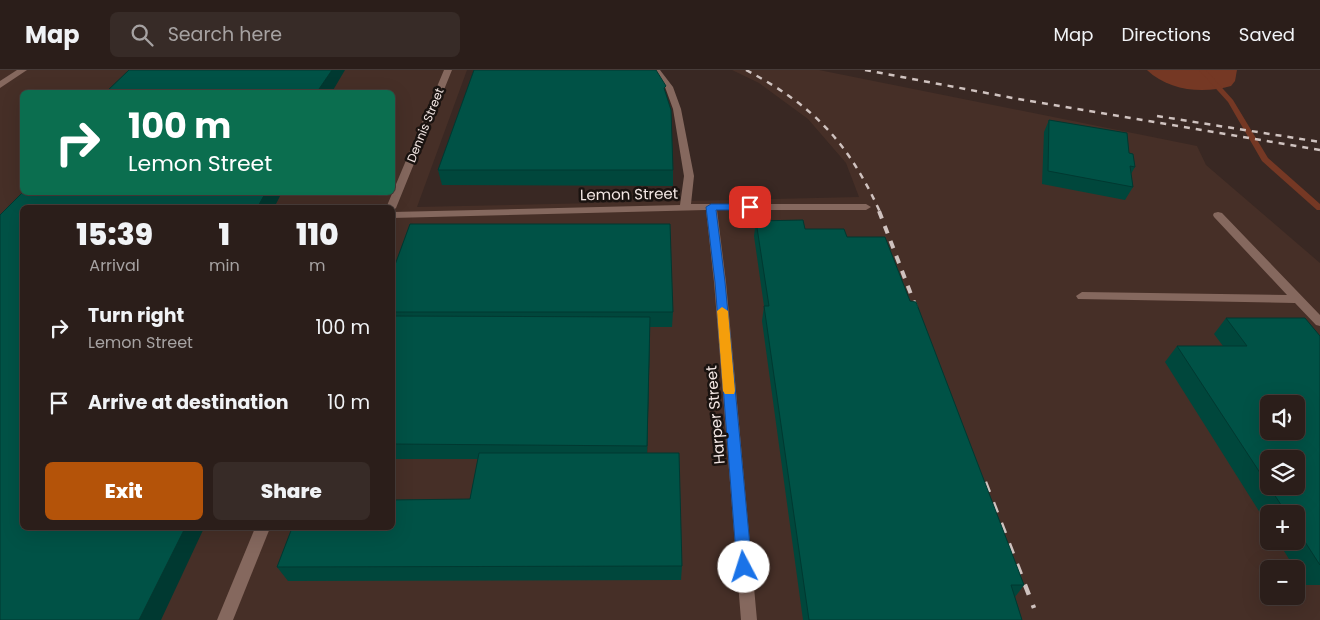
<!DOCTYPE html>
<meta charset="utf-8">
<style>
body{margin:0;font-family:Poppins,sans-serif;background:#372b27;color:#f1f3f6;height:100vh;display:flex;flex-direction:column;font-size:19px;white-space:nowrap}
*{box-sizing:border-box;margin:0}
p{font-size:16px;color:#a6a2a2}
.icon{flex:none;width:28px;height:28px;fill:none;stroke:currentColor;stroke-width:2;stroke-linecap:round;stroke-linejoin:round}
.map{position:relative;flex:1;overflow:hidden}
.drawer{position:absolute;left:20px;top:135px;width:375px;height:325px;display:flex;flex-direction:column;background:#2b1e1a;border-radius:8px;box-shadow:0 5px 20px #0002,0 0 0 1px #473c39}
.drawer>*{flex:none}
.banner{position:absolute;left:20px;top:20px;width:375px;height:105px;border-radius:8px;box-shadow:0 5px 20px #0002,0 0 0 1px #473c39;background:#0b6e4f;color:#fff;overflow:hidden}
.controls{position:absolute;left:1260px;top:325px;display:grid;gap:10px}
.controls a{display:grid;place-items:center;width:45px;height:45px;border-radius:8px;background:#2b1e1a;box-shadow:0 5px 20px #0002,0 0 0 1px #473c39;font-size:25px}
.pin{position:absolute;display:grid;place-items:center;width:42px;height:42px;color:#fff;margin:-21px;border-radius:10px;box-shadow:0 2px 8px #0006}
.me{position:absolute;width:55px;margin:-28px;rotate:355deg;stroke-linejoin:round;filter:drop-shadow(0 0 4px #0008)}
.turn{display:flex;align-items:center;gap:18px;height:105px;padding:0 25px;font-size:22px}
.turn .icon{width:65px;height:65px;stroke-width:2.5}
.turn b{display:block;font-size:35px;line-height:42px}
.eta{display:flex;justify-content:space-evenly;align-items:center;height:85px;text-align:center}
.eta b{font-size:30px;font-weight:800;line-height:35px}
.cta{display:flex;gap:10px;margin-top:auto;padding:10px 25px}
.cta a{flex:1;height:58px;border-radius:8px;background:#b45309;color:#fff;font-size:20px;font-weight:800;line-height:58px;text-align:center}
.cta a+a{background:#372b27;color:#f1f3f6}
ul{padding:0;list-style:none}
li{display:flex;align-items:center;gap:15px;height:75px;padding:0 25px}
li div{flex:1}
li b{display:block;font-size:19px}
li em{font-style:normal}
header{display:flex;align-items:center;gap:30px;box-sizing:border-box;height:70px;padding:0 25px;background:#2b1e1a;border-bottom:1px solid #473c39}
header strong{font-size:24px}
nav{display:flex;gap:28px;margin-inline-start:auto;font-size:18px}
.search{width:350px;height:45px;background:#372b27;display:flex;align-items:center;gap:12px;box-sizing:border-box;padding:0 18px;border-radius:8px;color:#a6a2a2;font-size:19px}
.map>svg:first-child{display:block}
.built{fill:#462f27;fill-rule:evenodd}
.water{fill:#753824}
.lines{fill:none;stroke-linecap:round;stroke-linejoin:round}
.stream{fill:#753824;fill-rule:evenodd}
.minor{fill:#85685e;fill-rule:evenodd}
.rail-far2{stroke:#cfc2bf;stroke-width:2.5;stroke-dasharray:6 6;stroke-linecap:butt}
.rail-far1{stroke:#cfc2bf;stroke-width:4;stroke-dasharray:8 8;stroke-linecap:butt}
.rail{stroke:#cfc2bf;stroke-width:4.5;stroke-dasharray:11 11;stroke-linecap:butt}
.wall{fill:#00473c}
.shaded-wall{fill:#003931}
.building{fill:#005246;stroke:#003931;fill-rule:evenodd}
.route{fill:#1a73e8;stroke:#114b97}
.slow{fill:#f59e0b}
.labels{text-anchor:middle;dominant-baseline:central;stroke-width:5;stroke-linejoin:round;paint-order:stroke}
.far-street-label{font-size:12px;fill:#f3e7e4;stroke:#1a1310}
.street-label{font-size:15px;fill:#f3e7e4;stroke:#1a1310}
</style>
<header>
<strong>Map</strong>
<div class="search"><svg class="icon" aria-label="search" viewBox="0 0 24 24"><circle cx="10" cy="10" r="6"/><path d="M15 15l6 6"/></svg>Search here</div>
<nav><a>Map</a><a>Directions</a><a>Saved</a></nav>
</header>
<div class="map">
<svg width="1320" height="550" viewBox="0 0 1320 550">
<rect width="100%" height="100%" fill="#392823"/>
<path class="built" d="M 0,0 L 467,0 L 417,137 L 859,127 L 846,93 L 808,49 L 759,13 L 732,0 L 819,0 L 1197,76 L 1206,95 L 1320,193 L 1320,550 L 0,550 ZM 22,22 L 392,22 L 392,122 L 22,122 ZM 22,138 L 392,138 L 392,458 L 22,458 ZM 1269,334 L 1296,334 L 1296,361 L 1269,361 ZM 1269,389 L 1296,389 L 1296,416 L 1269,416 ZM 1269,444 L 1296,444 L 1296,471 L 1269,471 ZM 1269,499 L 1296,499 L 1296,526 L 1269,526 Z"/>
<path class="water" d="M 1147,0 L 1237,0 L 1235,11 L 1231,16 C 1203,24 1169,21 1147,0 Z"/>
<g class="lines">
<path class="stream" d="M 1199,0 L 1206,0 L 1233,30 L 1268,88 L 1320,134 L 1320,140 L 1317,140 L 1262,91 L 1228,32 Z"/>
<g class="minor">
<path d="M 17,0 L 27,0 L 0,18 L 0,11 Z"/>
<path d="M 444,0 L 452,0 L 396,138 L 392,141 L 392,138 L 386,138 Z"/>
<path d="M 652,0 L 660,0 L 673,17 L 681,39 L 694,106 L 691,134 L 866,134 L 871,137 L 866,140 L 717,140 L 726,212 L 757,550 L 741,550 L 714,212 L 706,140 L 392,148 L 392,142 L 680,135 L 684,106 L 673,39 L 665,17 Z"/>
<path d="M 1218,142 L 1222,143 L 1320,245 L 1320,256 L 1316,255 L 1295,233 L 1078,229 L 1076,226 L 1082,222 L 1287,225 L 1214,147 L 1213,145 L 1214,143 Z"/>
<path d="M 255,458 L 270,458 L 233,550 L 217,550 Z"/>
</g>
<g class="rail-far2">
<path d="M 746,0 C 814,36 848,72 880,142"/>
<path d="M 865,0 L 1018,29 L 1320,80"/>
<path d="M 1157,46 L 1320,72"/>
</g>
<path class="rail-far1" d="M 879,141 L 919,245"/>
<path class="rail" d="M 985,412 L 1034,538"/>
</g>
<g class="wall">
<path d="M 666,22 L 673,100 L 673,116 L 442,115 L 438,100 Z"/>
<path d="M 1049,50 L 1135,97 L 1131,104 L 1133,117 L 1125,130 L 1042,114 L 1044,62 Z"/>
<path d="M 756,151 L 847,167 L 910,231 L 1024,515 L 1015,527 L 1022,550 L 803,550 L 762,251 L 764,236 L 754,166 Z"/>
<path d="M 392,203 L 673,242 L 672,257 L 650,257 L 647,383 L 682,496 L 681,510 L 288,511 L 277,497 L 470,429 L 478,389 L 392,389 Z"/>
<path d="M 1226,248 L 1320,266 L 1320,515 L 1305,515 L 1296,500 L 1296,499 L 1295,499 L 1278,471 L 1296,471 L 1296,444 L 1269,444 L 1269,457 L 1165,292 L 1177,276 L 1223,276 L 1214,264 Z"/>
</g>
<g class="shaded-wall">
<path d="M 332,0 L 345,0 L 332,22 L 317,22 Z"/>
<path d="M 266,122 L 282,122 L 274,138 L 257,138 Z"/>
<path d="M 650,247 L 650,263 L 647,390 L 647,376 Z"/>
<path d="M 185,458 L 204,458 L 161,550 L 139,550 Z"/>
</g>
<g class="building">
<path d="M 129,0 L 332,0 L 317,22 L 106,22 Z"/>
<path d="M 474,0 L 656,0 L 666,16 L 664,18 L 671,40 L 673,100 L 438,100 Z"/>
<path d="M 1049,50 L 1127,63 L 1129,83 L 1133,84 L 1135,97 L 1130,96 L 1133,117 L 1048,101 Z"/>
<path d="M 23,122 L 266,122 L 257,138 L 22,138 L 22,458 L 185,458 L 139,550 L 0,550 L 0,145 Z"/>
<path d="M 803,150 L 805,159 L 844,159 L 847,167 L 885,167 L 910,231 L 916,232 L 1024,515 L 1011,515 L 1022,550 L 809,550 L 764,236 L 769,236 L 756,151 Z"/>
<path d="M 410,154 L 670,154 L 673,242 L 392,242 L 392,203 Z"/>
<path d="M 392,246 L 650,247 L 647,376 L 392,374 Z"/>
<path d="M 1226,248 L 1305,248 L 1320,266 L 1320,495 L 1296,458 L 1296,444 L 1287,444 L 1177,276 L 1247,276 ZM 1269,334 L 1296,334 L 1296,361 L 1269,361 ZM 1269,389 L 1296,389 L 1296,416 L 1269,416 Z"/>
<path d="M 479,383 L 679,383 L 682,496 L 277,497 L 292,458 L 392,458 L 392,430 L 470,429 Z"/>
</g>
<path class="route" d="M 711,134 L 750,134 L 754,137 L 750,140 L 716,140 L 725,212 L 752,497 L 749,502 L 744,504 L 739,502 L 737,497 L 715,212 L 706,137 Z"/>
<path class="slow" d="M 722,237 L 728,241 L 735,321 L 734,324 L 725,324 L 723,321 L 717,241 Z"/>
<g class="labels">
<g class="far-street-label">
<text transform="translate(425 55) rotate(-68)">Dennis Street</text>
</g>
<g class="street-label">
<text transform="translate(629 124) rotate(-1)">Lemon Street</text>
<text transform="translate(715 345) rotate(-95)">Harper Street</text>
</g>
</g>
</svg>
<div class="controls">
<a><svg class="icon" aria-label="sound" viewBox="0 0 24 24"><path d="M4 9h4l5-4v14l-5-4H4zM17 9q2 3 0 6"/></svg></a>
<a><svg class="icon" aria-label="layers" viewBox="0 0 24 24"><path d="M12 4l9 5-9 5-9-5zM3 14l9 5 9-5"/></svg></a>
<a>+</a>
<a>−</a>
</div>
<div class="pin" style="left:750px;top:137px;background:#d93025"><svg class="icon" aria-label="arrive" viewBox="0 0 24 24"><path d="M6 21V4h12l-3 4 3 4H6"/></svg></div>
<svg class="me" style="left:744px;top:497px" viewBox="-20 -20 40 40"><circle r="19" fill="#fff"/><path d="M0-13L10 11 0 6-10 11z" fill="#1a73e8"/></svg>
<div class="banner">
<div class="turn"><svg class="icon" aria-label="right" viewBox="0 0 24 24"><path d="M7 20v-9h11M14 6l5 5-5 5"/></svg><div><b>100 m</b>Lemon Street</div></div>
</div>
<section class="drawer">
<div class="eta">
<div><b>15:39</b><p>Arrival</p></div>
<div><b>1</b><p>min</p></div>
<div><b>110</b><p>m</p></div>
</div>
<ul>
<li><svg class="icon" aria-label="right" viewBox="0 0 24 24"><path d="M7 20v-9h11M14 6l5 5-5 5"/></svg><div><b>Turn right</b><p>Lemon Street</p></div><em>100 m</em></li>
<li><svg class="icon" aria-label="arrive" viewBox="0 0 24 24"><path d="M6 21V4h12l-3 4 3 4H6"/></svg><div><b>Arrive at destination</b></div><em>10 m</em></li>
</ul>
<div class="cta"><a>Exit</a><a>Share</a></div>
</section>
</div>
